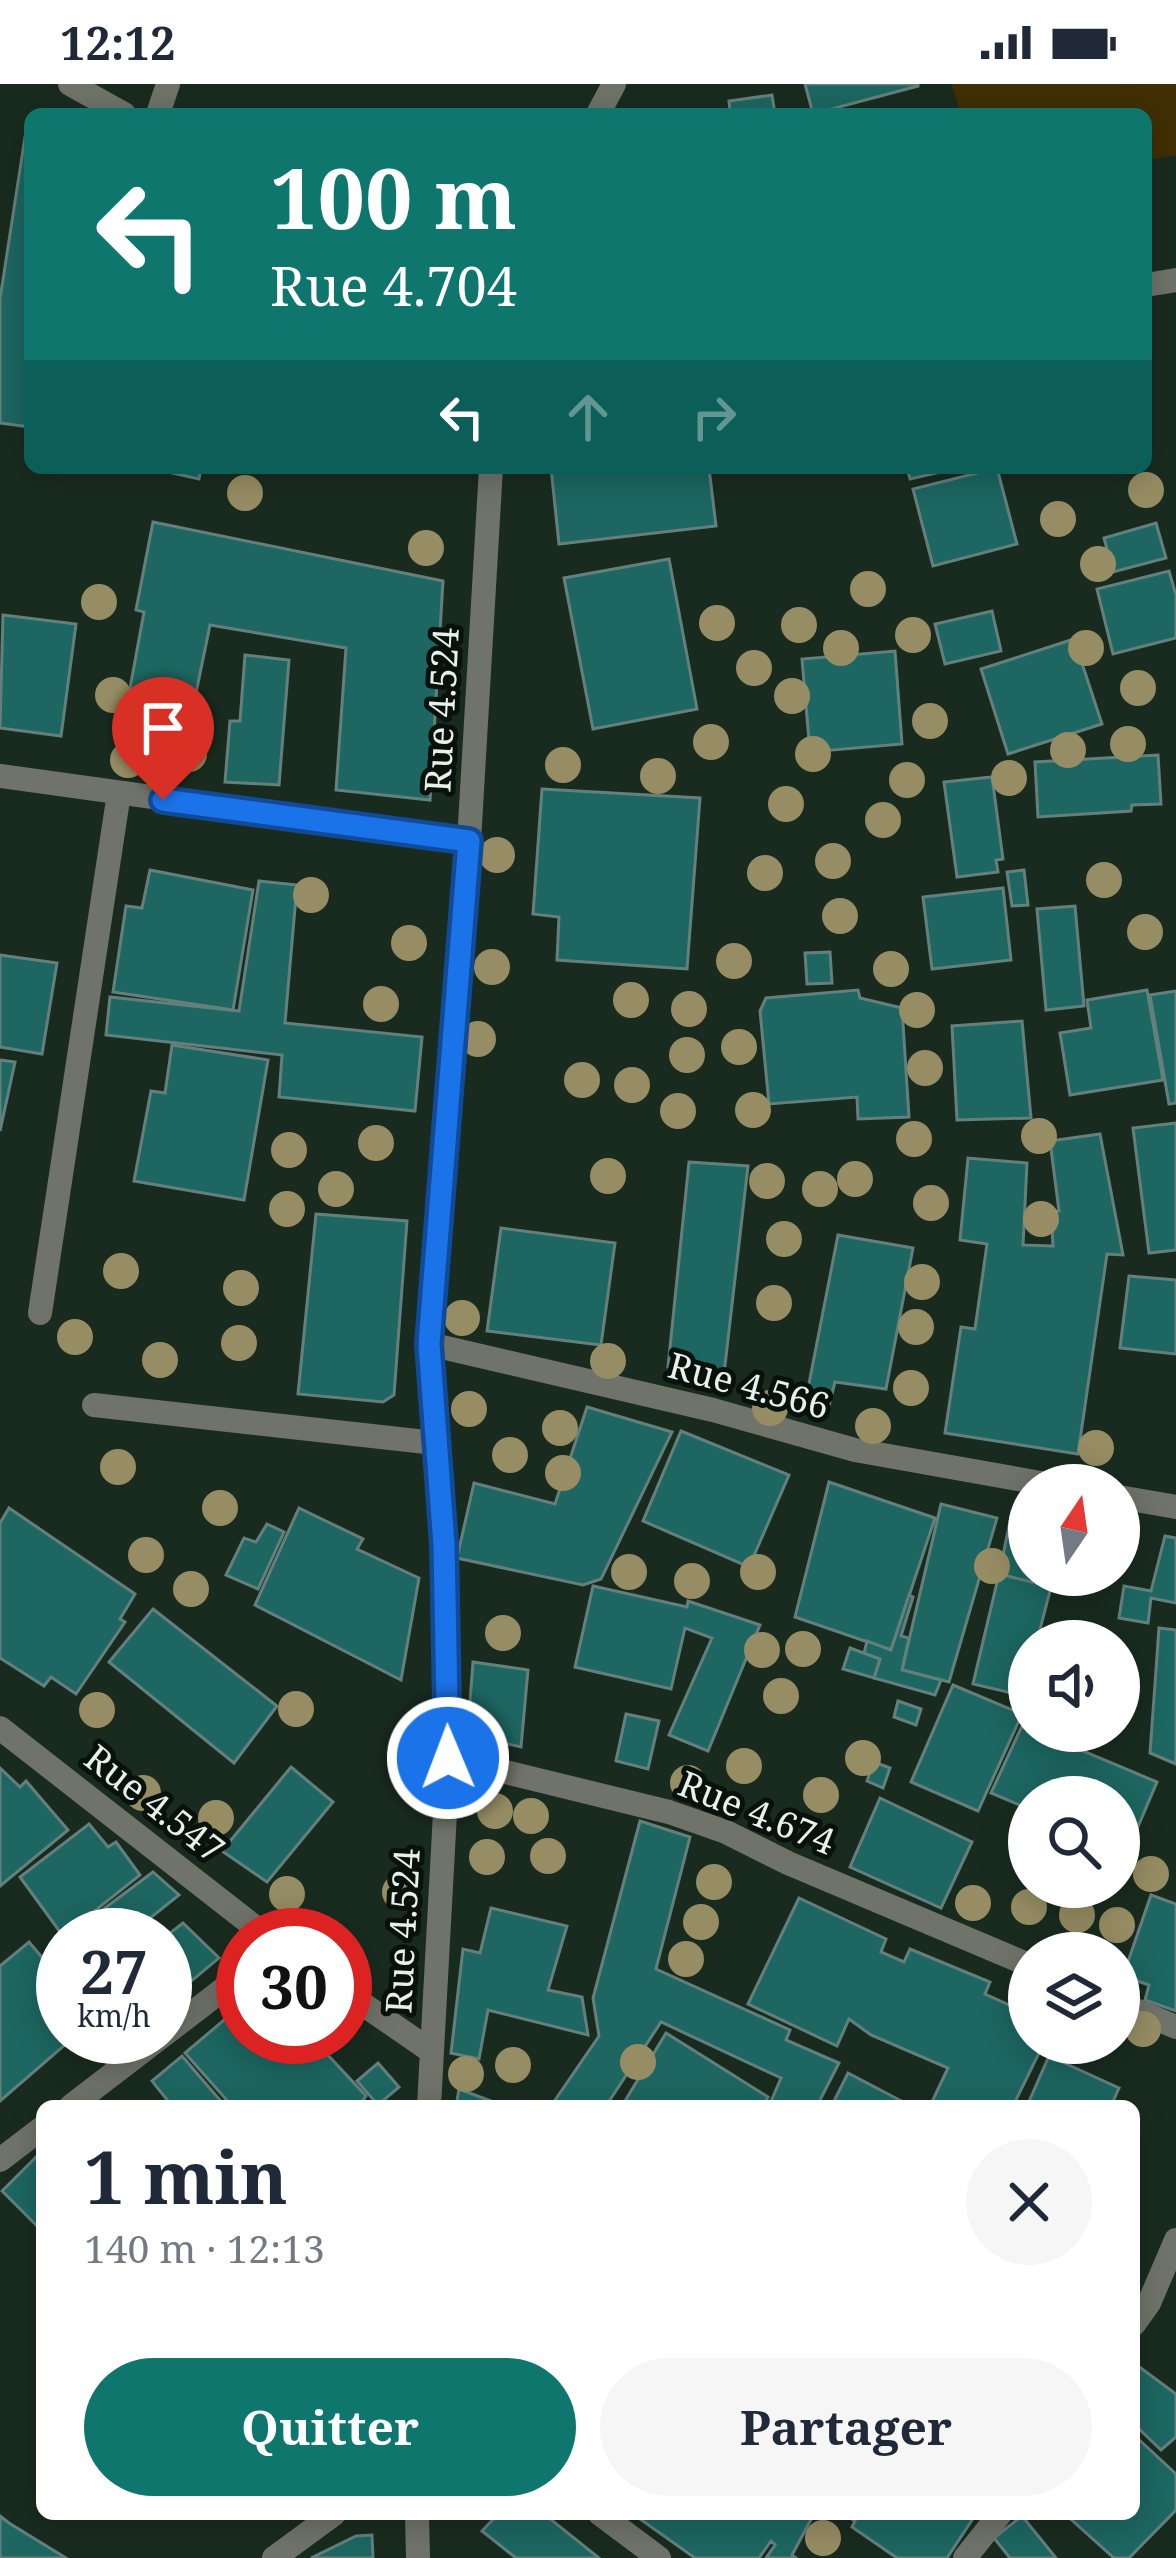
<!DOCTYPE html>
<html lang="fr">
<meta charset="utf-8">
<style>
body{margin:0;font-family:"Noto Serif",serif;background:#f6f6f7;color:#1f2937;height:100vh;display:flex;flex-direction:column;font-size:45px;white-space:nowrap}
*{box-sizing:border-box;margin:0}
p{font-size:39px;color:#747a83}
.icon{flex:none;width:66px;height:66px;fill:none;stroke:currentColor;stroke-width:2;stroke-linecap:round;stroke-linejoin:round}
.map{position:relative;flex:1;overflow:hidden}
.details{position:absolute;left:36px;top:2016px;width:1104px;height:420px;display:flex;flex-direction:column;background:#fff;border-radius:18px;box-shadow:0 6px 30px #0003}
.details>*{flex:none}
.hud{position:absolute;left:24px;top:24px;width:1128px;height:366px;border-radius:18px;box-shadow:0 6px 30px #0003;background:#0f766e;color:#fff;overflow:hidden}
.needle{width:78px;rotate:13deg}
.buttons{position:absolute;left:1008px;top:1380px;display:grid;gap:24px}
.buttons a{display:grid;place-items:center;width:132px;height:132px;border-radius:50%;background:#fff;box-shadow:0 6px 30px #0003;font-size:60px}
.speed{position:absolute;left:36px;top:1824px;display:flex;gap:24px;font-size:60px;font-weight:700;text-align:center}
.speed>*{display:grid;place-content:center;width:156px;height:156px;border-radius:50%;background:#fff;box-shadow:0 6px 30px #0003;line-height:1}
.speed small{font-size:30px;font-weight:400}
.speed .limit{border:18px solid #d22;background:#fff;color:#111}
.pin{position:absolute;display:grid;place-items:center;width:102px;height:102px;color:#fff;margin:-123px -51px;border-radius:50% 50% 50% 0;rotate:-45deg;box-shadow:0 0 12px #0007}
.pin .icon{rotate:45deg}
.me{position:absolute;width:132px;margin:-66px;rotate:359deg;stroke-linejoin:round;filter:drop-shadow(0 0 9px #0008)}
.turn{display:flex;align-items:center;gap:42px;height:252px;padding:0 48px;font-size:54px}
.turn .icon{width:156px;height:156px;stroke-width:2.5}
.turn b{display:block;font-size:84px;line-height:102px}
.lanes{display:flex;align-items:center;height:114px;padding:0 48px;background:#0003;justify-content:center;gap:60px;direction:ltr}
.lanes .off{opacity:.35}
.round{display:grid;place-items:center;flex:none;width:126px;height:126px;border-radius:63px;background:#f6f6f7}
.summary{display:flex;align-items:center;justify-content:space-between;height:204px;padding:0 48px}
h1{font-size:72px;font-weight:700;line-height:90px}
.cta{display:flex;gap:24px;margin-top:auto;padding:24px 48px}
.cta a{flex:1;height:138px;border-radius:72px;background:#0f766e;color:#fff;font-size:48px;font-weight:700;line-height:138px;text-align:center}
.cta a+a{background:#f6f6f7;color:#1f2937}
.status{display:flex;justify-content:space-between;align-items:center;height:84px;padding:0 60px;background:#fff;direction:ltr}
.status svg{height:33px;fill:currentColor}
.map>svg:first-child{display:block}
.green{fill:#412f03}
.building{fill:#1d6661;stroke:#64807d;stroke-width:3}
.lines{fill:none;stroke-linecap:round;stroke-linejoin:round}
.street{stroke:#707369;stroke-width:24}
.tree{fill:#968d64}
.route-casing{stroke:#114b97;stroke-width:30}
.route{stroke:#1a73e8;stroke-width:21}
.labels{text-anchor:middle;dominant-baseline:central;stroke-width:10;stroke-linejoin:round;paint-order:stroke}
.street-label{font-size:36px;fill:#e6f1e9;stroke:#09110c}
</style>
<div class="status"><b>12:12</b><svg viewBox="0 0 49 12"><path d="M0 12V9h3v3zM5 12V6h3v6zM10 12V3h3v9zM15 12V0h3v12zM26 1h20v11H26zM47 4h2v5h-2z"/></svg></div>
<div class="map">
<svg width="1176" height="2474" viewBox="0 0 1176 2474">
<rect width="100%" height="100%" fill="#192b1f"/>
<path class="green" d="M 951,0 L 1176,0 L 1176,71 L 1146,76 L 1146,30 L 961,30 Z"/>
<g class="building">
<path d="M 805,0 L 918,0 L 918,2 L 813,30 Z"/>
<path d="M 772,11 L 775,30 L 714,30 L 730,27 L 729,17 Z"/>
<path d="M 25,53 L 30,54 L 30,343 L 0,339 L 0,215 Z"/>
<path d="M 150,384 L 201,384 L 199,395 Z"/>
<path d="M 551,384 L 709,384 L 716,442 L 559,460 Z"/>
<path d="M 907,384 L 958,384 L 910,395 Z"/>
<path d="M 997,384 L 1017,460 L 933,482 L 913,405 Z"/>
<path d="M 153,438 L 443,497 L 430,716 L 336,706 L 346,564 L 210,541 L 186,658 L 122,648 L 144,528 L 136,526 Z"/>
<path d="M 1156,439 L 1166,474 L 1113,488 L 1104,454 Z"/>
<path d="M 669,475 L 697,625 L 593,645 L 564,494 Z"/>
<path d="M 1169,487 L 1176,511 L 1176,554 L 1113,570 L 1097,505 Z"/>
<path d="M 992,527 L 1001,567 L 945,580 L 935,540 Z"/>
<path d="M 3,531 L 76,540 L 61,652 L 0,644 Z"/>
<path d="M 1074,555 L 1102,640 L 1008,670 L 981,585 Z"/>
<path d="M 895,567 L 902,660 L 810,668 L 802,575 Z"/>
<path d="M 245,571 L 289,576 L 279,701 L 225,698 L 230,637 L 240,637 Z"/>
<path d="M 1158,671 L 1161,720 L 1132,721 L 1131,727 L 1038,733 L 1035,678 Z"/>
<path d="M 992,693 L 1003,775 L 996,776 L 998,788 L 957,793 L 944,698 Z"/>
<path d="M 542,705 L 700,714 L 687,885 L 557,876 L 559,833 L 533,830 Z"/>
<path d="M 150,786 L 253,806 L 233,926 L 113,908 L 126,822 L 142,824 Z"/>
<path d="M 1024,786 L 1028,821 L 1012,822 L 1007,788 Z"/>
<path d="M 259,797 L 297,801 L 285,939 L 422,953 L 415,1027 L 279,1013 L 282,971 L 106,951 L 110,913 L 239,927 Z"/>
<path d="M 1003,804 L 1011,876 L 932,885 L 923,813 Z"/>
<path d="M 1075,822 L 1084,922 L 1046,926 L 1037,825 Z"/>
<path d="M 830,868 L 832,899 L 807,900 L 805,869 Z"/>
<path d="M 0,871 L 57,879 L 42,970 L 0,963 Z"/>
<path d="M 858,906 L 860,914 L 902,924 L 909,1033 L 858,1035 L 857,1013 L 769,1020 L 760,927 L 766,914 Z"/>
<path d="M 1147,906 L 1163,996 L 1070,1011 L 1060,949 L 1091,944 L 1087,916 Z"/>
<path d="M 1176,907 L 1176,1019 L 1169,1020 L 1150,911 Z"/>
<path d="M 1022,937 L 1031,1034 L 957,1036 L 952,942 Z"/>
<path d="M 172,961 L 268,976 L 244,1116 L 134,1097 L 151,1007 L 165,1009 Z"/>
<path d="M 0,976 L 15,978 L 0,1047 Z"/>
<path d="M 1176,1039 L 1176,1166 L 1149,1169 L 1133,1044 Z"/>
<path d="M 1100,1050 L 1123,1171 L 1107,1170 L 1078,1370 L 945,1349 L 961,1243 L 975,1245 L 987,1160 L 960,1156 L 968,1074 L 1027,1079 L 1023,1161 L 1053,1162 L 1051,1127 L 1059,1127 L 1050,1057 Z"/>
<path d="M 689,1078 L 748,1082 L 724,1290 L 668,1283 Z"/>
<path d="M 316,1130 L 407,1137 L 394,1311 L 383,1318 L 298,1310 Z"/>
<path d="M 501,1144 L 615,1159 L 601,1261 L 487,1247 Z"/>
<path d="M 838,1151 L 913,1164 L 886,1305 L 835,1298 L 829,1322 L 806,1315 Z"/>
<path d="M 1129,1192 L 1176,1196 L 1176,1270 L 1120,1264 Z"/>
<path d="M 587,1323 L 672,1348 L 601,1495 L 583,1501 L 457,1474 L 474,1399 L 555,1420 Z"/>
<path d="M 681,1347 L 789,1391 L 749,1483 L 643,1437 Z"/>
<path d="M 829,1398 L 935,1434 L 891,1566 L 795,1533 Z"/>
<path d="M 941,1420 L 997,1434 L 949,1598 L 902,1586 Z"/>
<path d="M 9,1424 L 135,1510 L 120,1535 L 125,1538 L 76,1610 L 51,1593 L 44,1602 L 0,1574 L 0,1439 Z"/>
<path d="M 299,1424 L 363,1455 L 357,1465 L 419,1494 L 401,1596 L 255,1521 Z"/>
<path d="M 1012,1428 L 1029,1432 L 1029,1491 L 1053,1491 L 1051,1503 L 999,1490 Z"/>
<path d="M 267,1440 L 284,1448 L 258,1505 L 226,1491 L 244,1454 L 256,1458 Z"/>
<path d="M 1165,1452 L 1176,1454 L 1176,1519 L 1151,1514 L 1148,1539 L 1119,1534 L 1124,1502 L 1151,1507 Z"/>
<path d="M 999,1490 L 1051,1503 L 1037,1557 L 1029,1557 L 1029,1613 L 973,1600 Z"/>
<path d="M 593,1502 L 687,1523 L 688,1517 L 760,1541 L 708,1667 L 669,1651 L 712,1554 L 685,1544 L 671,1605 L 575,1583 Z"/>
<path d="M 909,1511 L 913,1513 L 901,1552 L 909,1554 L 902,1586 L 941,1596 L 935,1611 L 874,1594 L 880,1575 L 864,1570 L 867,1557 L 891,1566 Z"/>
<path d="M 153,1525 L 277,1622 L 234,1679 L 109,1578 Z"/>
<path d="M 1159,1544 L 1176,1546 L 1176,1680 L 1150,1669 Z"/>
<path d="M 850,1564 L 880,1575 L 874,1594 L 843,1585 Z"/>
<path d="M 473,1578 L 528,1586 L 521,1663 L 477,1653 L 478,1648 L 468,1644 Z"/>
<path d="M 953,1601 L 1022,1630 L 978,1727 L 911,1698 Z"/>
<path d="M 898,1617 L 921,1625 L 916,1641 L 894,1633 Z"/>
<path d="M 626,1630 L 659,1637 L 648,1685 L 616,1677 Z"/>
<path d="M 1022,1642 L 1040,1649 L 1077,1647 L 1071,1662 L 1157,1698 L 1128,1766 L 1119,1762 L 1119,1713 L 1029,1713 L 1029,1725 L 991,1709 Z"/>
<path d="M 874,1678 L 890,1684 L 883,1704 L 867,1697 Z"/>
<path d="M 291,1683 L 333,1718 L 267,1798 L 222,1767 Z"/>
<path d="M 0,1684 L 20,1703 L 26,1697 L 68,1746 L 0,1802 Z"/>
<path d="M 880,1714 L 972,1758 L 941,1824 L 850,1783 Z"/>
<path d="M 640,1737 L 690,1753 L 656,1885 L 790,1946 L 786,1956 L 839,1979 L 817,2022 L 769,2022 L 781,1994 L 661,1938 L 606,2022 L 551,2022 L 599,1952 L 593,1914 Z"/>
<path d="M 89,1740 L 108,1763 L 116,1758 L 140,1791 L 63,1852 L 20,1793 Z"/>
<path d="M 153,1788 L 179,1811 L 129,1851 L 69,1851 Z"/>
<path d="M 1151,1811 L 1176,1820 L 1176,1927 L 1145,1916 L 1149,1901 L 1123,1892 Z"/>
<path d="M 799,1814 L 886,1855 L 881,1868 L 904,1878 L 910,1865 L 990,1898 L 985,1910 L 1029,1930 L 1029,1959 L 1044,1959 L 1013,2022 L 930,2022 L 948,1984 L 871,1951 L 849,1935 L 837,1962 L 748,1920 Z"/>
<path d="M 491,1824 L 567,1842 L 548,1906 L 582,1913 L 588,1951 L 488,1926 L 479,1975 L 451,1969 L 463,1865 L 480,1869 Z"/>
<path d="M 183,1839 L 219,1874 L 165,1919 L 165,1853 Z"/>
<path d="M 29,1858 L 63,1898 L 63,1953 L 74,1953 L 0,2017 L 0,1882 Z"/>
<path d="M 243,1920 L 243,1953 L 311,1953 L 366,2012 L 359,2022 L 232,2022 L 185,1969 Z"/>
<path d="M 666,1949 L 768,2013 L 763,2022 L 622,2022 Z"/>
<path d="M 182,1972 L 225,2022 L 172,2022 L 152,1997 Z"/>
<path d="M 1049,1972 L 1119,2004 L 1111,2022 L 1027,2022 Z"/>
<path d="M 378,1979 L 399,2003 L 378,2021 L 357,1997 Z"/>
<path d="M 848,1989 L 911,2022 L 839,2022 L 833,2019 Z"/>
<path d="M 459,2005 L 504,2022 L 456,2022 Z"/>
<path d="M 42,2067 L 42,2147 L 2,2107 Z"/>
<path d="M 1134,2279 L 1176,2310 L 1176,2353 L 1161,2366 L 1134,2340 Z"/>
<path d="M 1134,2351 L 1176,2390 L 1176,2426 L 1129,2474 L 1114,2474 L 1065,2430 L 1134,2430 Z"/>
<path d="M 498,2430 L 544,2430 L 599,2474 L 516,2474 L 482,2447 Z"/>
<path d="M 633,2430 L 814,2430 L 792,2471 L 796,2474 L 766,2474 L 775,2461 L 771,2457 L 759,2474 L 695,2474 Z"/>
<path d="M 843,2430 L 976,2430 L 947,2474 L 897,2474 L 852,2443 L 855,2437 Z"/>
<path d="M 0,2432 L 9,2439 L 66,2474 L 0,2474 Z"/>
<path d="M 1022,2432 L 1056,2474 L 1010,2474 L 994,2454 Z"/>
<path d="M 372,2451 L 373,2474 L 311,2474 L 356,2452 Z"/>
</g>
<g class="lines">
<g class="street">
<path d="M 70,0 L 124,30"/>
<path d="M 158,30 L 168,0"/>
<path d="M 598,30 L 614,0"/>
<path d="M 1146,201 L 1176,196"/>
<path d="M 0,692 L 469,757"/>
<path d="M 40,1229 L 119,709"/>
<path d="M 429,1260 L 713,1326 L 855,1366 L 1052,1401"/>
<path d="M 94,1321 L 435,1359"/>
<path d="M 1119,1413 L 1176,1423"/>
<path d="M 0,1644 L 265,1851"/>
<path d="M 448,1674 L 669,1728 L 726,1748 L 788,1779 L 1029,1881"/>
<path d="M 345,1908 L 431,1967"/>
<path d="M 1119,1919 L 1176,1943"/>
<path d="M 165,1950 L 243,1890"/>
<path d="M 71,2022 L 161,1953"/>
<path d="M 429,2022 L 448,1674 L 444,1459 L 429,1260 L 469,757 L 491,384"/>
<path d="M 0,2076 L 42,2044"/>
<path d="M 1134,2240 L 1149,2219 L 1176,2156"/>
<path d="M 417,2430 L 418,2474"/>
<path d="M 600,2430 L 659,2474"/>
<path d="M 274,2474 L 334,2430"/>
<path d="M 965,2474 L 1000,2430"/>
</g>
</g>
<g class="tree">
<circle cx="1146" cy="406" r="18"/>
<circle cx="245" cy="409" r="18"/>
<circle cx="1058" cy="435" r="18"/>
<circle cx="426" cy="464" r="18"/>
<circle cx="1098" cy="480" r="18"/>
<circle cx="868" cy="505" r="18"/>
<circle cx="99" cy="518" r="18"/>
<circle cx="717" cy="539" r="18"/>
<circle cx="799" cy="541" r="18"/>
<circle cx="913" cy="551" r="18"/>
<circle cx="841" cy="564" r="18"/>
<circle cx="1086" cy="564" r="18"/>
<circle cx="754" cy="584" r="18"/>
<circle cx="1138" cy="604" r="18"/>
<circle cx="113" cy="611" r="18"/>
<circle cx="792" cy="612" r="18"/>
<circle cx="930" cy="637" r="18"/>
<circle cx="711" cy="658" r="18"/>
<circle cx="1128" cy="660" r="18"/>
<circle cx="1068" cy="666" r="18"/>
<circle cx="189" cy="670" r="18"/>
<circle cx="813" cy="670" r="18"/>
<circle cx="128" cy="676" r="18"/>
<circle cx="563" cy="681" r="18"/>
<circle cx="658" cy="692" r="18"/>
<circle cx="1009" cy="694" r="18"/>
<circle cx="907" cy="696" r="18"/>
<circle cx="786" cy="720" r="18"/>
<circle cx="883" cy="736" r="18"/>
<circle cx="497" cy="771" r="18"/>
<circle cx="833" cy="777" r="18"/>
<circle cx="765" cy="789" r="18"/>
<circle cx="1104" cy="796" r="18"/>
<circle cx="311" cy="811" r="18"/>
<circle cx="840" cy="832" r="18"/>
<circle cx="1145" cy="848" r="18"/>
<circle cx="409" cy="859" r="18"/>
<circle cx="734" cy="877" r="18"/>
<circle cx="492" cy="883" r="18"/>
<circle cx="891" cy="885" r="18"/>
<circle cx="631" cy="916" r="18"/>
<circle cx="381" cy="920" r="18"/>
<circle cx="689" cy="925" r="18"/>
<circle cx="917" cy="926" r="18"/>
<circle cx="478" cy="955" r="18"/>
<circle cx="739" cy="963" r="18"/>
<circle cx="687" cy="971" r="18"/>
<circle cx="925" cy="984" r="18"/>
<circle cx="582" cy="996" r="18"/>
<circle cx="632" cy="1001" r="18"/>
<circle cx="753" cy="1026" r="18"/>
<circle cx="678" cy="1027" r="18"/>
<circle cx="1039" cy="1052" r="18"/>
<circle cx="914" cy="1055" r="18"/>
<circle cx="376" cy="1059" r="18"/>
<circle cx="289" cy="1066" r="18"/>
<circle cx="608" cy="1092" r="18"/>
<circle cx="855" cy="1095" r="18"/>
<circle cx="767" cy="1097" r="18"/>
<circle cx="336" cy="1105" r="18"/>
<circle cx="820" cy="1105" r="18"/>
<circle cx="931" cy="1119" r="18"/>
<circle cx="287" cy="1125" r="18"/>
<circle cx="1041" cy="1135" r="18"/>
<circle cx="784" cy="1155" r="18"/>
<circle cx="121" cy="1187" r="18"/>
<circle cx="922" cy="1198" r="18"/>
<circle cx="241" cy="1204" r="18"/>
<circle cx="774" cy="1219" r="18"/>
<circle cx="462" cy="1234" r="18"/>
<circle cx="916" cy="1243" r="18"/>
<circle cx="75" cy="1253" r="18"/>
<circle cx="239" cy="1259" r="18"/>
<circle cx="160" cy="1276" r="18"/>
<circle cx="608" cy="1277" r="18"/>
<circle cx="911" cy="1304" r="18"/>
<circle cx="770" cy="1324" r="18"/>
<circle cx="469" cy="1325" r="18"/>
<circle cx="873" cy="1342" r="18"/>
<circle cx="560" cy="1344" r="18"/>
<circle cx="1096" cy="1364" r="18"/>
<circle cx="510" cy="1371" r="18"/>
<circle cx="118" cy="1383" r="18"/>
<circle cx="563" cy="1389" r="18"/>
<circle cx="220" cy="1424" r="18"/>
<circle cx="146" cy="1471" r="18"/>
<circle cx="992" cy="1482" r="18"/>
<circle cx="629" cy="1488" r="18"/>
<circle cx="758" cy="1488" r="18"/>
<circle cx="692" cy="1497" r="18"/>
<circle cx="191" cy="1505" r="18"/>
<circle cx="503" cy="1549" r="18"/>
<circle cx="803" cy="1565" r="18"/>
<circle cx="762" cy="1566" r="18"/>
<circle cx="781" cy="1612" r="18"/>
<circle cx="296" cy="1625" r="18"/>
<circle cx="97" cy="1626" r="18"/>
<circle cx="863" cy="1674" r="18"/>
<circle cx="744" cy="1682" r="18"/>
<circle cx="688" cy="1699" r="18"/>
<circle cx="143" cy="1709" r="18"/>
<circle cx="821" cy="1711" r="18"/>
<circle cx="495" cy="1727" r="18"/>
<circle cx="531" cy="1732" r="18"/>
<circle cx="216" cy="1734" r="18"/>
<circle cx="548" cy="1772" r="18"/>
<circle cx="487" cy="1773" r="18"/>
<circle cx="1151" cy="1790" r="18"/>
<circle cx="714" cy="1798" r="18"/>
<circle cx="400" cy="1808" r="18"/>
<circle cx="287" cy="1810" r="18"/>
<circle cx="973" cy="1819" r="18"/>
<circle cx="1029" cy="1823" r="18"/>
<circle cx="1077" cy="1831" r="18"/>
<circle cx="701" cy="1838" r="18"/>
<circle cx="1117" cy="1841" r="18"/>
<circle cx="686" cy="1875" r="18"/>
<circle cx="1143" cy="1945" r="18"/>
<circle cx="638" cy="1978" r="18"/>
<circle cx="513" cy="1981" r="18"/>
<circle cx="466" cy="1990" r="18"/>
<circle cx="823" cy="2454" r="18"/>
</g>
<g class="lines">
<defs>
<path id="route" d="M 163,716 L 469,757 L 429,1260 L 444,1460 L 448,1674"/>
</defs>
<use href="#route" class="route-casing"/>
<use href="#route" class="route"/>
</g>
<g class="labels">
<g class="street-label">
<text transform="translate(441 626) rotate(-87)">Rue 4.524</text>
<text transform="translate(749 1301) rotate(15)">Rue 4.566</text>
<text transform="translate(155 1719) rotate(38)">Rue 4.547</text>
<text transform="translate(757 1728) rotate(22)">Rue 4.674</text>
<text transform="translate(402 1847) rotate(-87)">Rue 4.524</text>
</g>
</g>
</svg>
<div class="buttons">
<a><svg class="needle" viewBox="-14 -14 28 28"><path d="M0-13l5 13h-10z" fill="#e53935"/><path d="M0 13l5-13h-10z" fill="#747a83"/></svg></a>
<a><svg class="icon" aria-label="sound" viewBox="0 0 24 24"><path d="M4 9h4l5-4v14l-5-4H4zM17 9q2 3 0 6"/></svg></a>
<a><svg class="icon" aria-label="search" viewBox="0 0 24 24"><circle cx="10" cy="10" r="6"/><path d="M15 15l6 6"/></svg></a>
<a><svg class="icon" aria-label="layers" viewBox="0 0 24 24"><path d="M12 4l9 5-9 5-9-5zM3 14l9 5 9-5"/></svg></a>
</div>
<div class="speed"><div>27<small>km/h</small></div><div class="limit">30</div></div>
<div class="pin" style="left:163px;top:716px;background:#d93025"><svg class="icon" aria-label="arrive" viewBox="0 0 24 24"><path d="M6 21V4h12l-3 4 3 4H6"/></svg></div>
<svg class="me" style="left:448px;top:1674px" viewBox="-20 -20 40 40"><circle r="17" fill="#1a73e8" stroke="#fff" stroke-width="3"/><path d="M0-11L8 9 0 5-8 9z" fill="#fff"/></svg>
<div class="hud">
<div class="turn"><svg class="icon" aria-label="left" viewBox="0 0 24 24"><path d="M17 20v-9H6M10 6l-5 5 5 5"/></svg><div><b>100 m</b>Rue 4.704</div></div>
<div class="lanes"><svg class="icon" aria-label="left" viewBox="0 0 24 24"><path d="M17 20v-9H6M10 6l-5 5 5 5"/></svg><svg class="icon off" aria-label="ahead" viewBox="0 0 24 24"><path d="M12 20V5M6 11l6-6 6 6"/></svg><svg class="icon off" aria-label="right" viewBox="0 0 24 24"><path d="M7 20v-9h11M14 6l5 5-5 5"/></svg></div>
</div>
<section class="details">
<div class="summary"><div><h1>1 min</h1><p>140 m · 12:13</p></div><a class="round"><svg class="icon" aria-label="close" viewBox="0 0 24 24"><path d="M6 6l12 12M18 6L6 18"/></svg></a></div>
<div class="cta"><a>Quitter</a><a>Partager</a></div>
</section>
</div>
